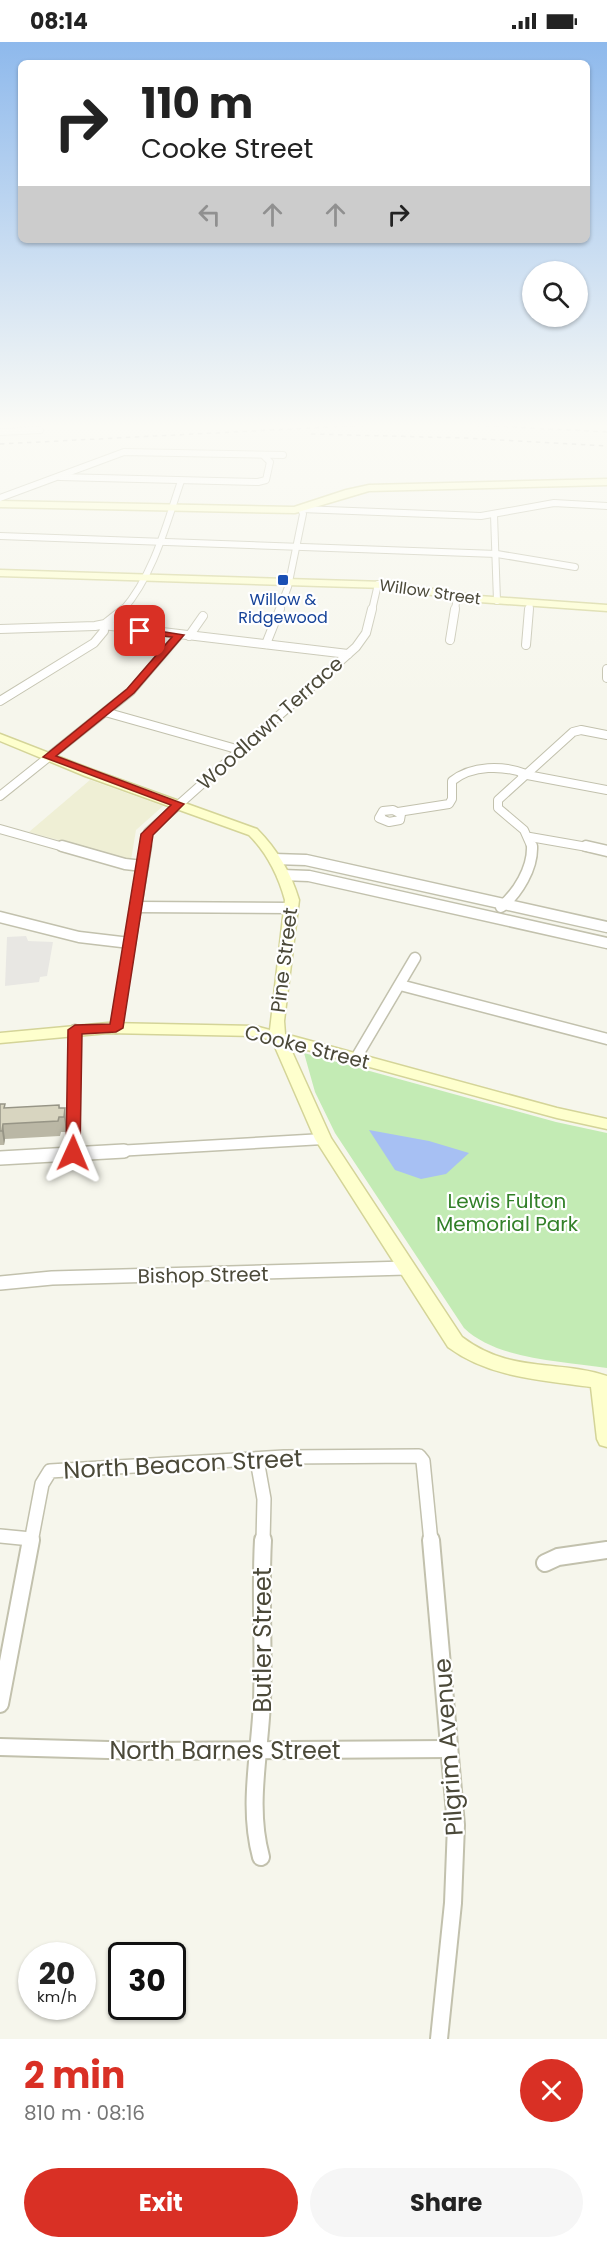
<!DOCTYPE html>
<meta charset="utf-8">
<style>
body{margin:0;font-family:Poppins,sans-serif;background:#f6f6f6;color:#222;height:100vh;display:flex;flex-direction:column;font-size:22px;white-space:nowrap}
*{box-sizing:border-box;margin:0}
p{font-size:20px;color:#767676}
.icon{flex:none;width:33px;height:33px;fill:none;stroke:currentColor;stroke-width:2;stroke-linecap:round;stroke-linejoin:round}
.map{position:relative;height:1997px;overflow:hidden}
.panel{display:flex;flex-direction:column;background:#fff;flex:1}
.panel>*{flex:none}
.hud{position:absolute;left:18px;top:18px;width:572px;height:183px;border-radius:9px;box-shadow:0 2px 4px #0004;background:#fff;color:#222;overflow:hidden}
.buttons{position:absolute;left:522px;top:219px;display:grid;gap:12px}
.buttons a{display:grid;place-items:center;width:66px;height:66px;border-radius:50%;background:#fff;box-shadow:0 2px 4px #0004;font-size:30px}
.speed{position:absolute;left:18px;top:1900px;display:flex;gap:12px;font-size:30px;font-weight:700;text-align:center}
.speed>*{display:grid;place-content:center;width:78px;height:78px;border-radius:50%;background:#fff;box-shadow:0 2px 4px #0004;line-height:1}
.speed small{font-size:15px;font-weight:400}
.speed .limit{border:3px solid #111;border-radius:9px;background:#fff;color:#111}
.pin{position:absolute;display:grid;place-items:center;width:51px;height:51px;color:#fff;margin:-26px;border-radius:12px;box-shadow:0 3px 9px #0006}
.me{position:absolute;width:66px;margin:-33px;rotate:1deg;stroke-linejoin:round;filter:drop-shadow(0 0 4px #0008)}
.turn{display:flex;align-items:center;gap:21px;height:126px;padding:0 24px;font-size:27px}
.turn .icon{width:78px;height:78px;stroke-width:2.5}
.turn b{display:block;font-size:42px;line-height:51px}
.lanes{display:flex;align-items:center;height:57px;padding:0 24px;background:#0003;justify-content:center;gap:30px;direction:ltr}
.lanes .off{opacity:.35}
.round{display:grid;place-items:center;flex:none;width:63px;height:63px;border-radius:32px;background:#f6f6f6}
.head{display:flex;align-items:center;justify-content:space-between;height:102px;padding:0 24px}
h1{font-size:36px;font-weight:700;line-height:45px;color:#d93025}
.button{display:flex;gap:12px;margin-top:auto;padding:12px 24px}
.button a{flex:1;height:69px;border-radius:36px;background:#d93025;color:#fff;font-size:24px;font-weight:700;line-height:69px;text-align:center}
.button a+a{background:#f6f6f6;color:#222}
.status{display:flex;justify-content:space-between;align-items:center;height:42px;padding:0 30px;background:#fff;direction:ltr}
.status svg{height:16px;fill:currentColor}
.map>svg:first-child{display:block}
.education{fill:#efefd5}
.green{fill:#c3ebb4}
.parking{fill:#e8e7e3}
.water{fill:#a7c0f3}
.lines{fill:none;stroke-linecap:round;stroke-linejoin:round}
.street-far4-casing{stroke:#c2c1ad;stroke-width:8}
.street-far3-casing{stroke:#c2c1ad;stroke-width:10}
.street-far2-casing{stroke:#c2c1ad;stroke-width:13}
.street-far1-casing{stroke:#c2c1ad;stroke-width:16}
.street-casing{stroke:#c2c1ad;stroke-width:20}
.secondary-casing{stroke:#d4d498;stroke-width:3}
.street-far4{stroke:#fff;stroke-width:6}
.street-far3{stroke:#fff;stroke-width:8}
.street-far2{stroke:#fff;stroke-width:10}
.street-far1{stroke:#fff;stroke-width:13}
.street{stroke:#fff;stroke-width:16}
.secondary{fill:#feffcd;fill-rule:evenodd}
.rail{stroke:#9a9a9a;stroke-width:1.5;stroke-dasharray:4.5 4.5;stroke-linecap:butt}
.wall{fill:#bab7a5}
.shaded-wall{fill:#979586}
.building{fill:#d8d5c0;stroke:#979586;stroke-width:1.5}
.route{fill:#d93025;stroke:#8d1f18;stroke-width:1.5}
.transit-dot{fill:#1a4fb4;stroke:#fff;stroke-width:2}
.labels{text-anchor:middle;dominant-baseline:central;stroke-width:4.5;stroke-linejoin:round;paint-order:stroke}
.far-street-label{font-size:16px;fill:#4b4939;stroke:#fff}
.far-transit-label{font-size:16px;fill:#164399;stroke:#fff}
.street-label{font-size:20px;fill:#4b4939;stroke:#fff}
.park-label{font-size:20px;fill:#328028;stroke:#fff}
.near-street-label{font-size:24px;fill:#4b4939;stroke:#fff}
</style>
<div class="status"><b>08:14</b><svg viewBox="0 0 49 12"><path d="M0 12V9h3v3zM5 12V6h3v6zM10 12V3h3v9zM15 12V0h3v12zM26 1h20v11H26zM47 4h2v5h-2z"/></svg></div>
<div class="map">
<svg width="607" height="1997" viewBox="0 0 607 1997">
<rect width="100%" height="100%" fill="#f6f6ec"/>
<path class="education" d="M 90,738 L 163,764 L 136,788 L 131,818 L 29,790 Z"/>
<path class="green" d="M 304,1011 L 556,1080 L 607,1091 L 607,1326 C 563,1319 497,1318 464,1286 L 335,1091 L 315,1050 Z"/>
<path class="parking" d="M 26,894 L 28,899 L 53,900 L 47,934 L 40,935 L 39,940 L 5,944 L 7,895 Z"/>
<path class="water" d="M 369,1088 L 429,1099 L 469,1111 L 446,1132 L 421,1137 L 395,1128 Z"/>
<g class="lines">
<defs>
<g id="street-far4">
<path d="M 0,390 L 40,388"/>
<path d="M 60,435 L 258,440 L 266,438 L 270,420 L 264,414"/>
<path d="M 0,456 L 124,410 L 283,413"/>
<path d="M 494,473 L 497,559"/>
<path d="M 0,494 L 497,512 L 575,525"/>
<path d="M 123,568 C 154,532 166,483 181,439"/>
<path d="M 279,568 L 288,545 L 303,472 L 301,467 L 481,474 L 554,461 L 607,464"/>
<path d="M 372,568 L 378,542"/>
<path d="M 455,568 L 457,554"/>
<path d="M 529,568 L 530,561"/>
</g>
<g id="street-far3">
<path d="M 0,587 L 95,584 L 105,582 L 124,567"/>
<path d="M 189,594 L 203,574"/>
<path d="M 450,598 L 455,567"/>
<path d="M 266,602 L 280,567"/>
<path d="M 526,603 L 529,567"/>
<path d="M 607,627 L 607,636"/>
<path d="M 0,659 L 94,601 L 104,589 L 103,583 L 348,612"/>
<path d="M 105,670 L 240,708"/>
<path d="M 522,732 L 607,748"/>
<path d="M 0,754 L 131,649 L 179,593"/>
<path d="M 393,768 L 401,772 L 400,778 L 389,780 L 379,776 L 383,769 Z"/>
<path d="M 398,770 L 449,762 L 452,757 L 452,739 C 472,723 503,723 526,732"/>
<path d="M 0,787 L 67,806"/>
<path d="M 530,795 L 593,806"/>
<path d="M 145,806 L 148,790 L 356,605 L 366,591 L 372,567"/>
<path d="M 532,806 L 524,788 L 498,766 L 498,758 L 573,690 L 581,688 L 607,693"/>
</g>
<g id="street-far2">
<path d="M 62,804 L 125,822 L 143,824"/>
<path d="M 586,804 L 607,809"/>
<path d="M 274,817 L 306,818 L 607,885"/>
<path d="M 282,833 L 309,834 L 607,901"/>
<path d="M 136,865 L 291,866"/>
<path d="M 501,865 C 518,851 533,826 532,804"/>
<path d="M 0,875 L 79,895 L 130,901"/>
<path d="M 400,943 L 607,997"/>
<path d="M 116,986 L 146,804"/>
<path d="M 356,1016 L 415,916"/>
<path d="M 73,1110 L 75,988"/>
<path d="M 99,1110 L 323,1097"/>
</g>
<g id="street-far1">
<path d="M 73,1111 L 73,1109"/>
<path d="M 0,1116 L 124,1109"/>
<path d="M 0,1241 L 52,1236 L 406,1226"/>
<path d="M 257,1418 L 264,1457 L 263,1500"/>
<path d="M 0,1494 L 31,1497"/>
<path d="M 31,1500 L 42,1442 L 50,1429 L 284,1415 L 419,1414 L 423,1419 L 431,1500"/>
</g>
<g id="street">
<path d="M 431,1498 L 456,1783 L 453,1861 L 439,1997"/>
<path d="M 545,1521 L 558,1515 L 607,1508"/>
<path d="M 0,1662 L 31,1498"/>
<path d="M 0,1705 L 144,1709 L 449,1707"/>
<path d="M 261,1815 C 247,1764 260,1712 262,1659 C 264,1606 260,1552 263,1498"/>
</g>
<g id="secondary">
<path d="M 607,437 L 607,443 L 369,449 L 295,471 L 0,465 L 0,459 L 294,465 L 346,448 L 369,443 Z"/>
<path d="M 0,528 L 385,540 L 479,554 L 607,563 L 607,569 L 479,560 L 385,546 L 0,534 Z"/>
<path d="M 0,692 L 93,728 L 257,787 C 277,807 291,831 299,858 L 284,979 L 285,992 L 557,1066 L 607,1077 L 607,1087 L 557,1076 L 289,1003 L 331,1096 L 462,1295 C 511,1332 555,1317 607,1334 L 607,1405 L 600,1403 L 597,1397 L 591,1345 C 542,1338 490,1336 448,1305 L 315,1097 L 272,998 L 255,994 L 108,991 L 0,1001 L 0,991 L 108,981 L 255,984 L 270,988 L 285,858 C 278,833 267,811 249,793 L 85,734 L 0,699 Z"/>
</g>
</defs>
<use href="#street-far4" class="street-far4-casing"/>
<use href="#street-far3" class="street-far3-casing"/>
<use href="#street-far2" class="street-far2-casing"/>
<use href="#street-far1" class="street-far1-casing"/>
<use href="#street" class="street-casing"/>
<use href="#secondary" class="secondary-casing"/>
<use href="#street-far4" class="street-far4"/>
<use href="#street-far3" class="street-far3"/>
<use href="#street-far2" class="street-far2"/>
<use href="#street-far1" class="street-far1"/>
<use href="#street" class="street"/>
<use href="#secondary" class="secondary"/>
<g class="rail">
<path d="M 311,392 L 465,396 L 607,404"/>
<path d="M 0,402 L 388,382 L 454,382 L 607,390"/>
</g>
</g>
<path class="wall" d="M 0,1062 L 5,1066 L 59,1063 L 60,1066 L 65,1066 L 66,1080 L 66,1090 L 61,1090 L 60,1094 L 5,1097 L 4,1103 L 0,1103 Z"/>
<g class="shaded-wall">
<path d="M 65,1066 L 66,1080 L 66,1090 L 64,1075 Z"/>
<path d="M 3,1082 L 5,1097 L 4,1103 L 2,1089 Z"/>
</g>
<path class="building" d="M 0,1062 L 5,1062 L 4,1066 L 59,1063 L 59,1066 L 65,1066 L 64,1075 L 59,1075 L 58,1079 L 3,1082 L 2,1089 L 0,1089 Z"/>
<linearGradient id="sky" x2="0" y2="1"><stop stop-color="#8eb9ec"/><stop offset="0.58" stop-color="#fbfbf6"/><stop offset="1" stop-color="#fbfbf6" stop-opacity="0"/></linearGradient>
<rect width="607" height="661" fill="url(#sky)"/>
<path class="route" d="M 140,586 L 184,593 L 134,651 L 56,714 L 184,762 L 153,793 L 123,986 L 116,990 L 82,992 L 80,1111 L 73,1116 L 66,1111 L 68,988 L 75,983 L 110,982 L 141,792 L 171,763 L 43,715 L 127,647 L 172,595 L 137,591 L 137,587 Z"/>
<rect class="transit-dot" x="277" y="532" width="12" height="12" rx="3"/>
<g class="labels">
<g class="far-street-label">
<text transform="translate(430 550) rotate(8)">Willow Street</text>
</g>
<g class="far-transit-label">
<text x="283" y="557">Willow &amp;<tspan x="283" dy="18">Ridgewood</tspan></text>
</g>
<g class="street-label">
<text transform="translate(270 681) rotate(-42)">Woodlawn Terrace</text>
<text transform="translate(284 918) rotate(-83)">Pine Street</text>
<text transform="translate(307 1005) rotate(14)">Cooke Street</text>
<text transform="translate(203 1233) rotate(-1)">Bishop Street</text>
</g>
<g class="park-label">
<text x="507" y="1159">Lewis Fulton<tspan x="507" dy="23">Memorial Park</tspan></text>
</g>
<g class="near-street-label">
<text transform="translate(183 1422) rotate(-3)">North Beacon Street</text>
<text transform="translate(262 1598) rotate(-90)">Butler Street</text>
<text transform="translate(448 1705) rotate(-94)">Pilgrim Avenue</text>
<text x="225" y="1708">North Barnes Street</text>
</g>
</g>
</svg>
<div class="buttons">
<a><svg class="icon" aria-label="search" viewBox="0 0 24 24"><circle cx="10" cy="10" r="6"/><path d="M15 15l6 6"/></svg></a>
</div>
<div class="speed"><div>20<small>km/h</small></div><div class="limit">30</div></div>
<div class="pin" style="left:140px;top:589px;background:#d93025"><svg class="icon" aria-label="arrive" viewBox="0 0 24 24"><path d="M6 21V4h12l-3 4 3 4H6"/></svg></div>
<svg class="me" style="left:73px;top:1111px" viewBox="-20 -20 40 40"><path d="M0-17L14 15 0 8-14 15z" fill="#d93025" stroke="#fff" stroke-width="4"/></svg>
<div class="hud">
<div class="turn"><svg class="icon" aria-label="right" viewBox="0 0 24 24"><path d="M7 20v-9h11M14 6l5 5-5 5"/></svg><div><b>110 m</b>Cooke Street</div></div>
<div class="lanes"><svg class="icon off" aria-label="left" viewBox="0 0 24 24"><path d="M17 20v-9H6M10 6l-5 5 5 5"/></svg><svg class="icon off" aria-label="ahead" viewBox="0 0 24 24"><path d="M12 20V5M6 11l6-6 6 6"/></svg><svg class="icon off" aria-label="ahead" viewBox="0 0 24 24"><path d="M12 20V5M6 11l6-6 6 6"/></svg><svg class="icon" aria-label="right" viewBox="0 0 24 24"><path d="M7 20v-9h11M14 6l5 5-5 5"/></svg></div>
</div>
</div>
<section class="panel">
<div class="head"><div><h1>2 min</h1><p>810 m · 08:16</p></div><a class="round" style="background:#d93025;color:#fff"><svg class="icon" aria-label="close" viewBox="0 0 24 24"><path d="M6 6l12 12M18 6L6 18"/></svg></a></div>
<div class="button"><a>Exit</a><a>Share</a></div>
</section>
